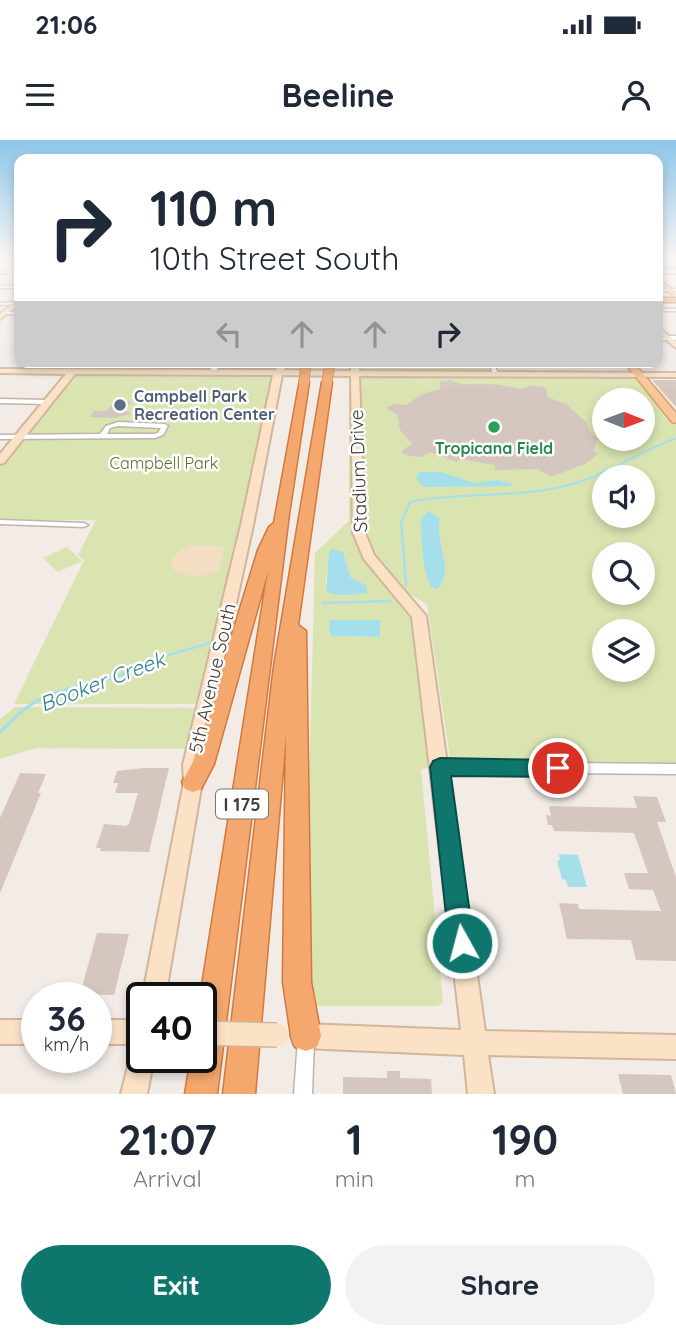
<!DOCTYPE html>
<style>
body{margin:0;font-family:Quicksand,sans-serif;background:#f2f2f3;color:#1f2937;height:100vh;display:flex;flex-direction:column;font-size:26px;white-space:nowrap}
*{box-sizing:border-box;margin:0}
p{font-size:23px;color:#747a83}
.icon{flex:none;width:38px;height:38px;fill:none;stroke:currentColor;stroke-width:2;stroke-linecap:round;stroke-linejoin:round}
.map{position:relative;height:954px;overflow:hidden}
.side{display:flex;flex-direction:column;background:#fff;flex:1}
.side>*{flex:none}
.top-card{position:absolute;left:14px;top:14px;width:649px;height:214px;border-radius:14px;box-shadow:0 4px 10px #0003;background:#fff;color:#1f2937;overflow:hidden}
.needle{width:46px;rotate:91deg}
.tools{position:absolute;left:592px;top:248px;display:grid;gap:14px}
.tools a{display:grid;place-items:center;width:63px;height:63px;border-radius:50%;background:#fff;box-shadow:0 4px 10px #0003;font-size:35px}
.speed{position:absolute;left:21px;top:842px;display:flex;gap:14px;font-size:35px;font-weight:700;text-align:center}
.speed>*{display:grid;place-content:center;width:91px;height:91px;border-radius:50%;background:#fff;box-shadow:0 4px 10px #0003;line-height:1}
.speed small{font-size:18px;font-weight:400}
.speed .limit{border:4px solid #111;border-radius:10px;background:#fff;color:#111}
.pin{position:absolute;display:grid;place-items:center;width:60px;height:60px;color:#fff;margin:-30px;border:4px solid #fff;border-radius:50%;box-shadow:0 2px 7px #0007}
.me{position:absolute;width:77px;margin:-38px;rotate:353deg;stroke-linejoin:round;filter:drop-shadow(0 0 5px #0008)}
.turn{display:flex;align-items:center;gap:24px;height:147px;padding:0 21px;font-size:32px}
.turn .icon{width:91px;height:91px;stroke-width:2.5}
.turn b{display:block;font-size:49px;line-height:60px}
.lanes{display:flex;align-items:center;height:66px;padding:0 21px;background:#0003;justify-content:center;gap:35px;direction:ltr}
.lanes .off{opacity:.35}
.eta{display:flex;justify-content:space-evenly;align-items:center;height:119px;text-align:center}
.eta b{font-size:42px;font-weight:800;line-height:49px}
.button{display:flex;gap:14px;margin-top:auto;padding:14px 21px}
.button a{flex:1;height:80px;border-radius:42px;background:#0f766e;color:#fff;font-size:28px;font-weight:800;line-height:80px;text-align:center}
.button a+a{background:#f2f2f3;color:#1f2937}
.status{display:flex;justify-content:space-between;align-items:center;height:49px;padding:0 35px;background:#fff;direction:ltr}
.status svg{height:19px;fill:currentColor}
header{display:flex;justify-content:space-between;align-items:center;height:91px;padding:0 21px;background:#fff;font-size:32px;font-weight:800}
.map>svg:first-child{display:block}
.green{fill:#d9e4b1;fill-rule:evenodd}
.sand{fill:#f4dec3}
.water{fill:#a5dfeb}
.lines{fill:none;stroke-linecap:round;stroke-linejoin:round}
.stream-far2{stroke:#a5dfeb;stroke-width:2}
.stream-far1{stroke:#a5dfeb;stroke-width:2.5}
.stream{stroke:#a5dfeb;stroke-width:3.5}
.building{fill:#d5c7bf}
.street-casing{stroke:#bfb4ac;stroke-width:3}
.secondary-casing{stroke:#d2b69b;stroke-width:4}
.primary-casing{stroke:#db9e6a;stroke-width:3}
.highway-casing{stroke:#d2793f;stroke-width:3}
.street{fill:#fff;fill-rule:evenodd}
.secondary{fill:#fbe2c7;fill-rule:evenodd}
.primary{fill:#f7c699;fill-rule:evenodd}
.highway{fill:#f4a86e;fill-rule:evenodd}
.secondary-bridge-casing{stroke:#d2b69b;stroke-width:26;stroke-linecap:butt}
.highway-bridge-casing{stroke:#d2793f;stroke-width:11;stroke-linecap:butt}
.secondary-bridge{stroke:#fbe2c7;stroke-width:23}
.highway-bridge{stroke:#f4a86e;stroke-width:10}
.route{fill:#0f766e;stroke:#0a4d48;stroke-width:2}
.service-dot{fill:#5c6f8a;stroke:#fff;stroke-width:2.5}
.leisure-dot{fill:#2e9e5b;stroke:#fff;stroke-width:2.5}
.labels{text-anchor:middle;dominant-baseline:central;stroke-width:5;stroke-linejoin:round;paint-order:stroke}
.far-service-label{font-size:16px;font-weight:bold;fill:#4e5e75;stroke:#fff;text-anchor:start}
.far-leisure-label{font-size:16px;font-weight:bold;fill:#27864d;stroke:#fff}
.far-park-label{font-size:16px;fill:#57712d;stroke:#fff}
.shield{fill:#fff;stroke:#7c7672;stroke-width:2}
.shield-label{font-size:18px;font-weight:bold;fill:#443b36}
.street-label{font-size:19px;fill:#443b36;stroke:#fff}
.water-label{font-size:21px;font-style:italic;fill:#308091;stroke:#fff}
</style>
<div class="status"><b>21:06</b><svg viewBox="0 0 49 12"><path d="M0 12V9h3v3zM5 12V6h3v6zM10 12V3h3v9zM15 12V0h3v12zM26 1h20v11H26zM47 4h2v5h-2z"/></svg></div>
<header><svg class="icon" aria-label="menu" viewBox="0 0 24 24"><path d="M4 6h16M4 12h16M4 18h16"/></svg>Beeline<svg class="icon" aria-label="person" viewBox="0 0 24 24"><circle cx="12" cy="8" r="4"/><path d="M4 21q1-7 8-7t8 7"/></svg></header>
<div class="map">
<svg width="676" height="954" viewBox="0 0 676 954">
<rect width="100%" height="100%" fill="#f2ebe6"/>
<g class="green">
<path d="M 358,222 L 487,222 L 493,233 L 358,233 Z"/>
<path d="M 80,234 L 273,236 L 200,564 L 14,564 L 84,420 L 78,415 L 96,380 L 0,380 L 0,326 L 73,235 Z"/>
<path d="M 349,235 L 353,235 L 355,393 L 364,417 L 415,477 L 434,628 L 421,629 L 443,863 L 437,866 L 315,866 L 304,841 L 315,413 L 349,381 ZM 343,412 L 351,438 L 366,445 L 325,445 L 329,418 ZM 331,480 L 379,480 L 380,497 L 332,496 Z"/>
<path d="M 364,235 L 631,237 L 637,240 L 676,286 L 676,623 L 465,622 L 453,621 L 450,618 L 427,464 C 400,451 377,424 365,396 L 358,237 ZM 604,261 L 642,261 L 642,299 L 604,299 ZM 604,338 L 642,338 L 642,376 L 604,376 ZM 604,415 L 642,415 L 642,453 L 604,453 ZM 604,492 L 642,492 L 642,530 L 604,530 Z"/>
<path d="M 67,407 L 82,421 L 58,432 L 43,418 Z"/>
<path d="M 15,567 L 200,568 L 190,609 L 36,608 L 0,619 L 0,579 Z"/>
</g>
<path class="sand" d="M 189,405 L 220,406 L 224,408 L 219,430 C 204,437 190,439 174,430 L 171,422 L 177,413 Z"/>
<g class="water">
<path d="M 419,332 L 441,332 L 475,343 L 497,340 L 513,344 L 511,346 L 425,347 L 416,340 Z"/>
<path d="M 429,371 L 440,379 C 434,403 456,431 437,449 L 431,447 C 422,426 421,401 421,378 Z"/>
<path d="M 332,409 L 343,412 L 351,438 L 366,445 L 367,453 C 354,454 338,458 326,451 L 329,412 Z"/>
<path d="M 330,480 L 380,480 L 380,497 L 332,496 L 329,491 Z"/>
<path d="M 559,714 L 578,715 L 587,747 L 568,747 L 566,740 L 562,739 L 557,721 L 560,720 Z"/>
</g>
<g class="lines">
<path class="stream-far2" d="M 401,382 L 410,362 C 460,352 511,358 561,347 C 602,338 637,313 676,298"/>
<g class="stream-far1">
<path d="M 401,381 L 406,445"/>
<path d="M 323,463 L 390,461"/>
<path d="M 144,526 L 168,515 L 210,503"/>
</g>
<path class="stream" d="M 0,592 C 13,580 26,565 43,558 C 77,543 114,541 148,525"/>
</g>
<g class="building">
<path d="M 450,240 L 461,244 L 494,244 L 523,249 L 530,245 L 544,247 L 547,250 L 547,257 L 566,264 L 586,282 L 591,294 L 598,298 L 593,311 L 599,313 L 585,324 L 551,337 L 538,329 L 495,330 L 495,325 L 460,319 L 457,322 L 430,312 L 421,317 L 405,315 L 402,312 L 404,309 L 412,304 L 400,290 L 397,274 L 386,268 L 394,264 L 406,265 L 422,254 L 441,249 L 439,242 Z"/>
<path d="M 652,240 L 676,240 L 676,267 Z"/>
<path d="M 114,261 L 131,261 L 126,270 L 130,274 L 113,278 L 90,277 L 94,271 L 107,271 Z"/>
<path d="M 144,628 L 169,628 L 149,712 L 100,711 L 101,708 L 96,708 L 104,684 L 126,686 L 129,684 L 138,653 L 115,653 L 118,643 L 113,643 L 117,631 Z"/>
<path d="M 20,633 L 46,634 L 38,653 L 41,653 L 0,753 L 0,678 Z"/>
<path d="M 633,656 L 657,657 L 666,682 L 657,682 L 676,737 L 676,821 L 636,820 L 631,800 L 567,799 L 559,763 L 578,764 L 579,769 L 661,771 L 653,750 L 629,749 L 624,733 L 648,733 L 634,693 L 554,691 L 552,685 L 548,685 L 546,675 L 551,676 L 549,666 L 637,668 Z"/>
<path d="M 97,793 L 129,794 L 114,855 L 80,854 Z"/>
<path d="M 387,931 L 400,931 L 400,938 L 431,939 L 432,954 L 343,954 L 343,937 L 387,938 Z"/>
<path d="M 618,934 L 671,935 L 676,954 L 623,954 Z"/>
</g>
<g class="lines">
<defs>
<g id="street">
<rect x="0" y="118" width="19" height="2"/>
<rect x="0" y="131" width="19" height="2"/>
<rect x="0" y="146" width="19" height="2"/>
<rect x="658" y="149" width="18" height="2"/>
<path d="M 19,162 L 19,164 L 0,165 L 0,163 Z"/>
<rect x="658" y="169" width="18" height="2"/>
<path d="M 5,172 L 19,172 L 19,174 L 3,174 Z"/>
<rect x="658" y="196" width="18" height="4"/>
<path d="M 214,222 L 220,222 L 216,232 L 213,234 L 210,232 Z"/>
<path d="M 488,222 L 494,222 L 498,235 L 494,235 Z"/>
<path d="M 0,259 L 48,260 L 51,262 L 48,264 L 0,263 Z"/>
<path d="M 118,282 L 165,284 L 168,286 L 163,295 L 155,298 L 0,299 L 0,295 L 100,294 L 106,286 ZM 118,286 L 161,288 L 158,293 L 154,294 L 107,294 L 110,288 Z"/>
<path d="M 0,380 L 84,383 L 88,385 L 84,387 L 0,384 Z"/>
<path d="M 440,622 L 676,624 L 676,634 L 440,632 L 436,631 L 434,627 L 436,623 Z"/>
<path d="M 306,892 L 312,894 L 314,900 L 312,954 L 294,954 L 298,900 L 300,894 Z"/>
</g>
<g id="secondary">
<rect x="658" y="129" width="18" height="4"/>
<path d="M 19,159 L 19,164 L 0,179 L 0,174 Z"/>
<path d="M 658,187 L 676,202 L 676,208 L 658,193 Z"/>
<path d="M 281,222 L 289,222 L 284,230 L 351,231 L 351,222 L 359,222 L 359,231 L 676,233 L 676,237 L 359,236 L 365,393 L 374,415 L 426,476 L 485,891 L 676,895 L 676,919 L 488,915 L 494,954 L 468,954 L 464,915 L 303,908 L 294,905 L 291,896 L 294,887 L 303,884 L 461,890 L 412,477 L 364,419 L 353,393 L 351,236 L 282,235 L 253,385 L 201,625 L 202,642 L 165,858 L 142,859 L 184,642 L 183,625 L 241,385 L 273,235 L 75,234 L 4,323 L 0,324 L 0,314 L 66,234 L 0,233 L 0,229 L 276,230 Z"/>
<rect x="0" y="880" width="37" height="24"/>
<path d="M 96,880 L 142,880 L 142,917 L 154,917 L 147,954 L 121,954 L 133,907 L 141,904 L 96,904 Z"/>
</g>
<g id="primary">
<path d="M 658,139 L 676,152 L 676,158 L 658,144 Z"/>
<path d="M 624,222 L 633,222 L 676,273 L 676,283 L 672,282 Z"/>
</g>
<g id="highway">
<rect x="658" y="158" width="18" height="4"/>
<path d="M 327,239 L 332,242 L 298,485 L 306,491 L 311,842 L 321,896 L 317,907 L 306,911 L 295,907 L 291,896 L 283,842 L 286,594 L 255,954 L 223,954 L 274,526 L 322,242 Z"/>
<path d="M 300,240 L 309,242 L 289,374 L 217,954 L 185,954 L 191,917 L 201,917 L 200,858 L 268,431 L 214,624 L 201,649 L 193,652 L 185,649 L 182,642 L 193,622 L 258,410 L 269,387 L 274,383 Z"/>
</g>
</defs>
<use href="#street" class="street-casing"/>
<use href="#secondary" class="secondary-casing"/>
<use href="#primary" class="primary-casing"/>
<use href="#highway" class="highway-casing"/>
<use href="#street" class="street"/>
<use href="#secondary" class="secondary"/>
<use href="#primary" class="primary"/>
<use href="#highway" class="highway"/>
<defs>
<path id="secondary-bridge" d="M 201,893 L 277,895"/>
<g id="highway-bridge">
<path d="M 304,242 L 306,222"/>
<path d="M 327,242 L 330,222"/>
</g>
</defs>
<use href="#secondary-bridge" class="secondary-bridge-casing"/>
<use href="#highway-bridge" class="highway-bridge-casing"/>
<use href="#secondary-bridge" class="secondary-bridge"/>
<use href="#highway-bridge" class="highway-bridge"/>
</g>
<linearGradient id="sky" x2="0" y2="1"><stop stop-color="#8dc5e9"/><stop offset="0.47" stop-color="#f9f6f4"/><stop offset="1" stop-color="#f9f6f4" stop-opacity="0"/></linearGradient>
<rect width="676" height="252" fill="url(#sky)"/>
<path class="route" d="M 440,618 L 558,620 L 565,622 L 568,628 L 565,634 L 558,637 L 451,636 L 474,803 L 470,812 L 462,815 L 453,812 L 449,803 L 430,627 L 433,621 Z"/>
<circle class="service-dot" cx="120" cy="265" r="7"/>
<circle class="leisure-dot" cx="494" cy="287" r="7"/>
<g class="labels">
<g class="far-service-label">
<text x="134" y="256">Campbell Park<tspan x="134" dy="18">Recreation Center</tspan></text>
</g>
<g class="far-leisure-label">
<text x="494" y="308">Tropicana Field</text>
</g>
<g class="far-park-label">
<text x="164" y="323">Campbell Park</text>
</g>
<rect class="shield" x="216" y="649.5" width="52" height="29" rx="5"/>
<g class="shield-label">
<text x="242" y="664">I 175</text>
</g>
<g class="street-label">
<text transform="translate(358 331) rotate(-92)">Stadium Drive</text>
<text transform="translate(212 538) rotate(-77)">5th Avenue South</text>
</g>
<g class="water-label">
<text transform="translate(102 541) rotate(-21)">Booker Creek</text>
</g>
</g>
</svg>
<div class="tools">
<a><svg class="needle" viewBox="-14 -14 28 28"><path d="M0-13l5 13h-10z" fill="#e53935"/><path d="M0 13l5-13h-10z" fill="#747a83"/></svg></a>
<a><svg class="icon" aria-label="sound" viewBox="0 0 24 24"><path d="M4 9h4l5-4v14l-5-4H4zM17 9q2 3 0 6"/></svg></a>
<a><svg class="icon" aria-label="search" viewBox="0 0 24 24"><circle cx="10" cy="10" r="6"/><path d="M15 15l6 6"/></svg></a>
<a><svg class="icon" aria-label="layers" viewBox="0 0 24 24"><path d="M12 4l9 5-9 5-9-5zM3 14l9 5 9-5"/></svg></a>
</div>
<div class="speed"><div>36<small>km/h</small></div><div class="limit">40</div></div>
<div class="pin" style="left:558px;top:628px;background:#d93025"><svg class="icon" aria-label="arrive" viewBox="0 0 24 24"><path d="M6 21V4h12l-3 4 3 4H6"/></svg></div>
<svg class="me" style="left:462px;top:803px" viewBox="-20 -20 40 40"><circle r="17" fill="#0f766e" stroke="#fff" stroke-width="3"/><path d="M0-11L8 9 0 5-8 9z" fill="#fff"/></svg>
<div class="top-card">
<div class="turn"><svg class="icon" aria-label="right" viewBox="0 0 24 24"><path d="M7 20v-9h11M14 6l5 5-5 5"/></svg><div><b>110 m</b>10th Street South</div></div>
<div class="lanes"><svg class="icon off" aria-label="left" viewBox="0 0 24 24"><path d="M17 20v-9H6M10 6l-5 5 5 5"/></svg><svg class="icon off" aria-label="ahead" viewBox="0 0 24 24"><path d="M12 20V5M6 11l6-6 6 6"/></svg><svg class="icon off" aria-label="ahead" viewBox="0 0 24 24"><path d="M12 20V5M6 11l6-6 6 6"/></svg><svg class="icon" aria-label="right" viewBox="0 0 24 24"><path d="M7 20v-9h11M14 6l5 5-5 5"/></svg></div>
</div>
</div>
<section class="side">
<div class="eta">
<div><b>21:07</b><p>Arrival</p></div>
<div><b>1</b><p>min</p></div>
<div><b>190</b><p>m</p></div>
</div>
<div class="button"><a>Exit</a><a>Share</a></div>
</section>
